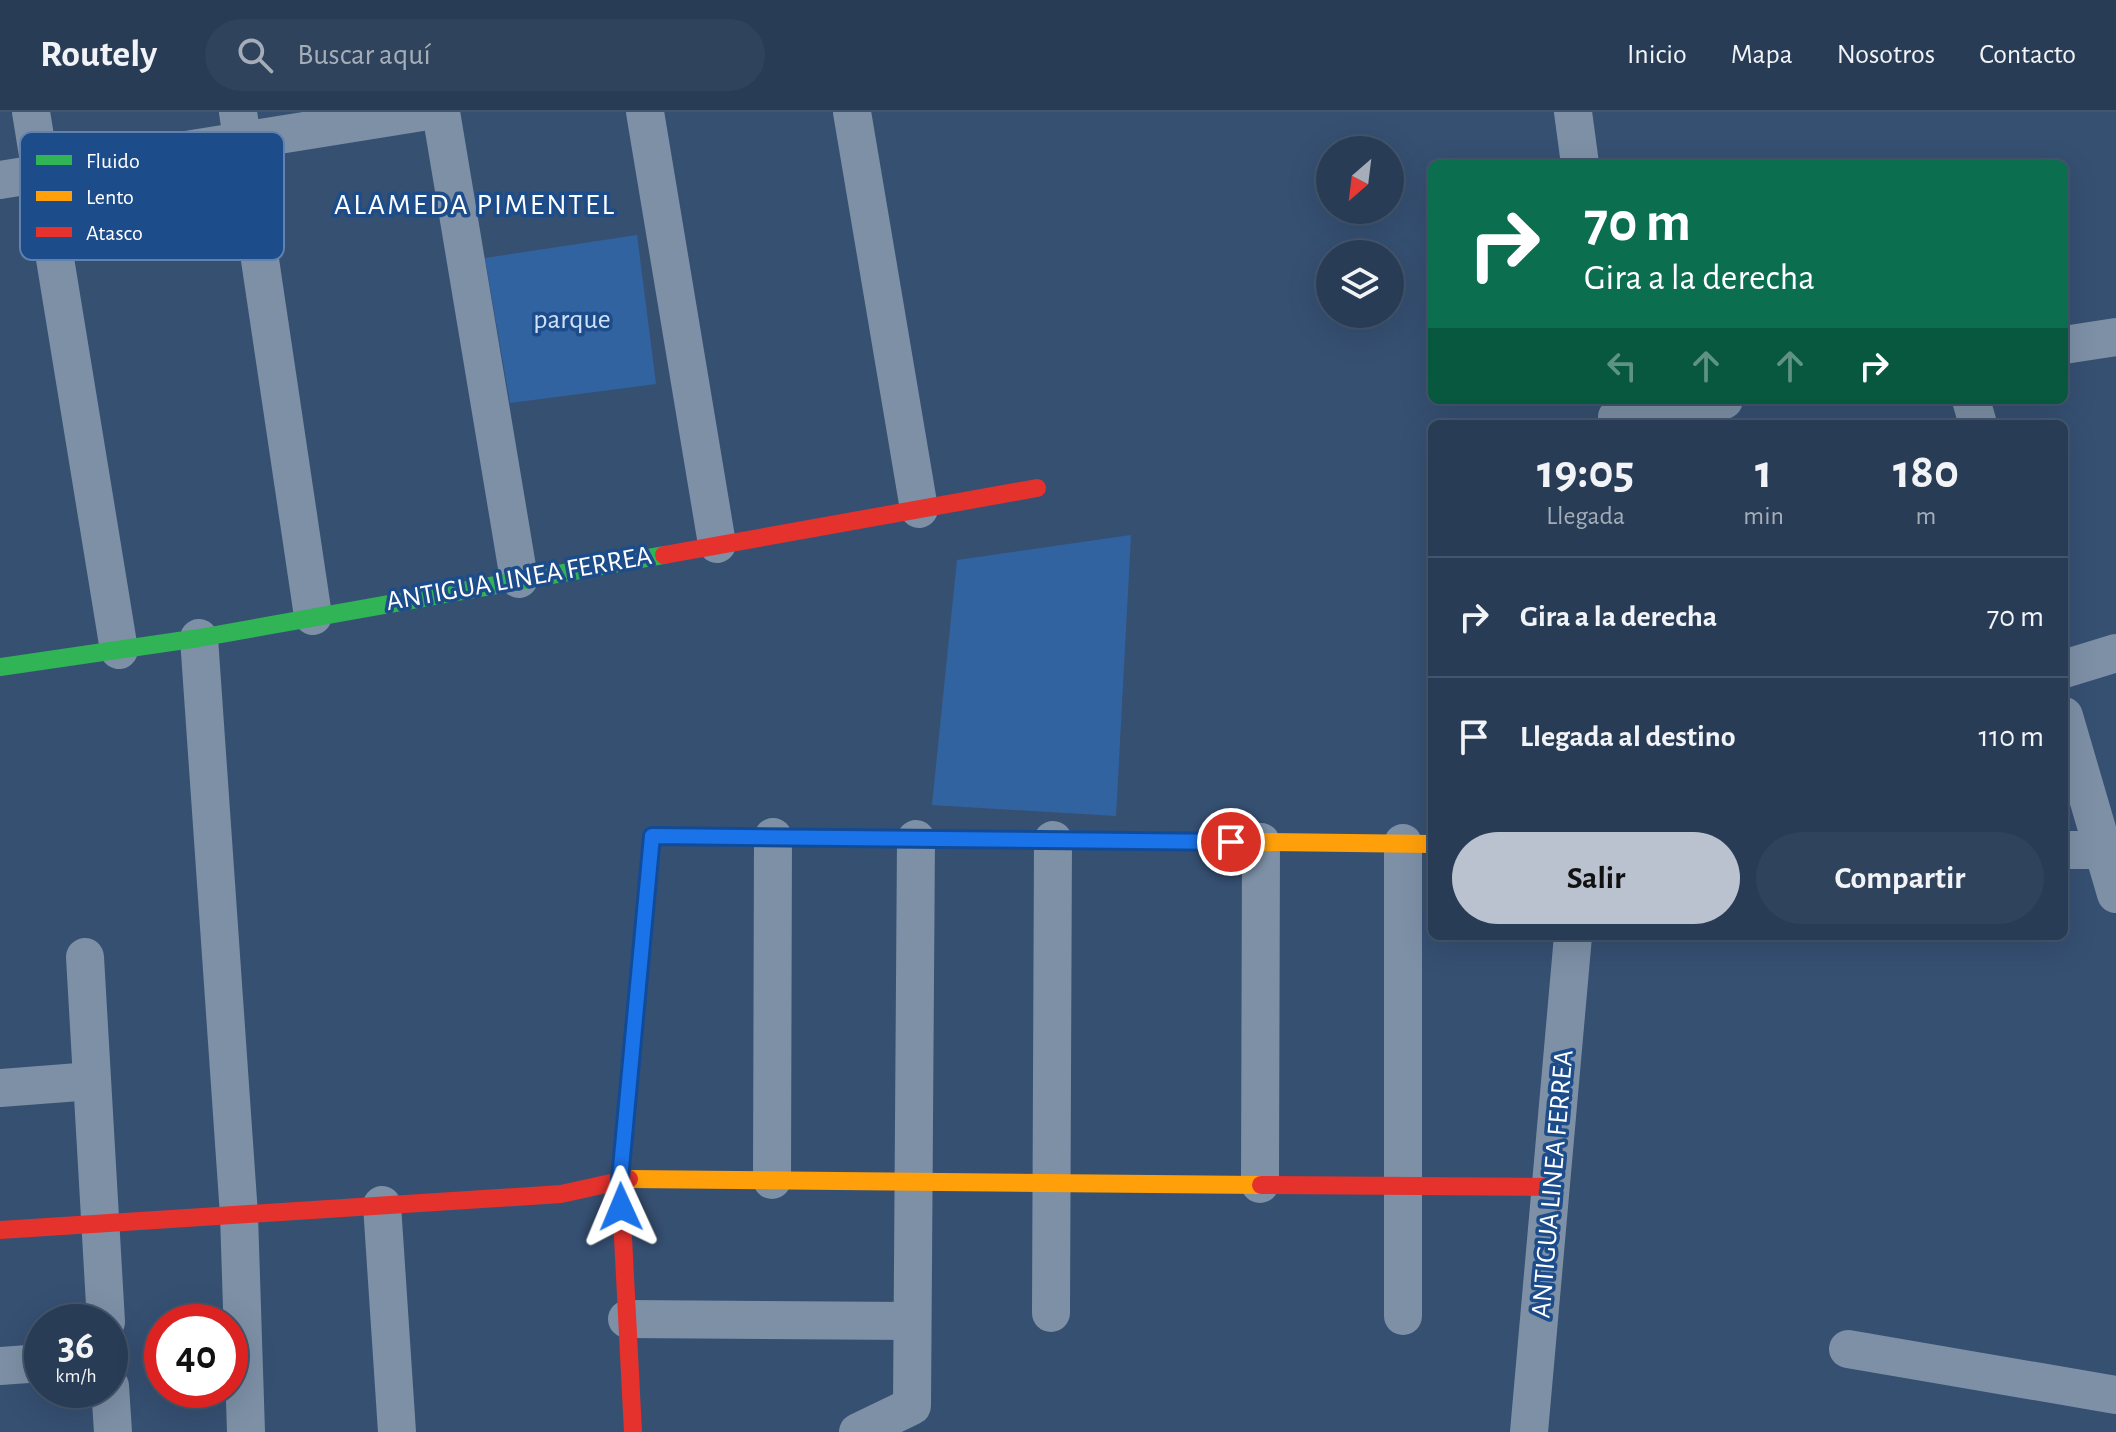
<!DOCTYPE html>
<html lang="es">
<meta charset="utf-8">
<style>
body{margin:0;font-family:"Alegreya Sans",sans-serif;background:#30435c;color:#f1f3f6;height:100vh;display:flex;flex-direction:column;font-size:30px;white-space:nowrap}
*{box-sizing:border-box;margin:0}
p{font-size:26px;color:#a5adb9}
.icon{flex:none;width:44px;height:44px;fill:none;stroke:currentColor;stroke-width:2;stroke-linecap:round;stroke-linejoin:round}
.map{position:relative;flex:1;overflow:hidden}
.details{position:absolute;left:1428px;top:308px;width:640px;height:520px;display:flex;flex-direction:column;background:#283c56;border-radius:12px;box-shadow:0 8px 32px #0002,0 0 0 2px #44566c}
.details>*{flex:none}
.hud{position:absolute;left:1428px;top:48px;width:640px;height:244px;border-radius:12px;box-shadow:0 8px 32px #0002,0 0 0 2px #44566c;background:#0b6e4f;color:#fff;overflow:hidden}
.needle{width:52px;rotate:208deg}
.tools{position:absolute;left:1316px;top:24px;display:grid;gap:16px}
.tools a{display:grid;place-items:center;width:88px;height:88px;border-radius:50%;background:#283c56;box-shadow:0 8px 32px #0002,0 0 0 2px #44566c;font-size:40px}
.speed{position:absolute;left:24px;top:1192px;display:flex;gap:16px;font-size:40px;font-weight:700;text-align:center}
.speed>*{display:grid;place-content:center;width:104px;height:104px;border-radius:50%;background:#283c56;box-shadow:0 8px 32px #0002,0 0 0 2px #44566c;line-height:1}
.speed small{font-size:20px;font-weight:400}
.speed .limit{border:12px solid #d22;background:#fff;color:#111}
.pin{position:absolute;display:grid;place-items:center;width:68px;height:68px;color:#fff;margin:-34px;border:4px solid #fff;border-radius:50%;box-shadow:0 2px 8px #0007}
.me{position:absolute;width:88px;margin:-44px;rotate:359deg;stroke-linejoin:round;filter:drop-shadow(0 0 6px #0008)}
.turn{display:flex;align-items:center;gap:28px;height:168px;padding:0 24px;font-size:36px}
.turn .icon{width:104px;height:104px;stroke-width:2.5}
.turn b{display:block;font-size:56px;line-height:68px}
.lanes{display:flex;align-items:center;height:76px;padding:0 24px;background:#0003;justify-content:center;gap:40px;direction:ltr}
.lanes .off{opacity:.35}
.eta{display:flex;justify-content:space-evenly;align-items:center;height:136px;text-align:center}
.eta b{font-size:48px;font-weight:700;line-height:56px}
.action{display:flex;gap:16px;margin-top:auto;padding:16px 24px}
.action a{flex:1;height:92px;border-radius:48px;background:#b9c2ce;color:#111;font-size:32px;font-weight:700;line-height:92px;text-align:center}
.action a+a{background:#30435c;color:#f1f3f6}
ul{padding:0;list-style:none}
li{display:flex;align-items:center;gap:24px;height:120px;padding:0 24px;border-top:2px solid #44566c}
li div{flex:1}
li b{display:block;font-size:30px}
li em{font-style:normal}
header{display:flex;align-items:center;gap:48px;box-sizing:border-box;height:112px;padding:0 40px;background:#283c56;border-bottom:2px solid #44566c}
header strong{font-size:38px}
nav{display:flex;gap:44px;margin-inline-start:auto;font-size:28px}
.search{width:560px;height:72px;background:#30435c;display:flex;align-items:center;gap:20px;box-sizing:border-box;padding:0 28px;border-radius:44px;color:#a5adb9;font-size:30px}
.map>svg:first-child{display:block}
.green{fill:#3263a1}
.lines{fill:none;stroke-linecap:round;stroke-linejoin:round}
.street{stroke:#7d90a6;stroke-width:38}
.fast{stroke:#30b455;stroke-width:18}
.slow{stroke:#ff9f0a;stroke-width:18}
.jam{stroke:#e5322d;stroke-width:18}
.route-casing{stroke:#114b97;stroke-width:20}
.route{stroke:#1a73e8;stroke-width:14}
.labels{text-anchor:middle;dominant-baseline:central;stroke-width:7;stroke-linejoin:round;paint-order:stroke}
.park-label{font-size:28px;fill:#cee1f9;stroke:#1d4c8b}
.street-label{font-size:28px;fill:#fff;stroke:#1d4c8b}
.neighbourhood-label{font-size:30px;letter-spacing:2px;fill:#fff;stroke:#1d4c8b}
.key{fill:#1d4c8b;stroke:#6182ae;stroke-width:2}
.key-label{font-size:22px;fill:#fff}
</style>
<header>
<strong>Routely</strong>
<div class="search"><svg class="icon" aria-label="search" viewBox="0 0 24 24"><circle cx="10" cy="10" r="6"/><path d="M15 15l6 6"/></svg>Buscar aquí</div>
<nav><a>Inicio</a><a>Mapa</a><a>Nosotros</a><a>Contacto</a></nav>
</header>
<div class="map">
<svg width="2116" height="1320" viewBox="0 0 2116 1320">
<rect width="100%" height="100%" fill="#365072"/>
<g class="green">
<path d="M 637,123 L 656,272 L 510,291 L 485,146 Z"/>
<path d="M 1131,423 L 1116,704 L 932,693 L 957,448 Z"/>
</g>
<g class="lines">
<g class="street">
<path d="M 31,0 L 119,538"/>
<path d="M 238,0 L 313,504"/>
<path d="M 441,0 L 519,467"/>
<path d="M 645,0 L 717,432"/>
<path d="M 852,0 L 919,397"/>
<path d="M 1573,0 L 1580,52"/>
<path d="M 0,68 L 422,0"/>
<path d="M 2064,233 L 2116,225"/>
<path d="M 1971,288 L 1978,312"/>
<path d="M 1617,312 L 1617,305 L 1724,288"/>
<path d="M 199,526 L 239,1103 L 246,1320"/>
<path d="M 2064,557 L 2116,541"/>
<path d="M 2064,604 L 2116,782"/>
<path d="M 1403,731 L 1403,1204"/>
<path d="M 2064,738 L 2103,738"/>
<path d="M 85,845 L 106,1210"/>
<path d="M 0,976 L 92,969"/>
<path d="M 772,1068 L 773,725"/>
<path d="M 1260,1072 L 1261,730"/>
<path d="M 382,1093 L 397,1320"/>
<path d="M 1051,1201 L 1053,728"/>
<path d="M 627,1207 L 912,1209"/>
<path d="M 1848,1237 L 2116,1283"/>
<path d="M 0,1254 L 42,1251"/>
<path d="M 110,1274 L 113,1320"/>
<path d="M 858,1320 L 912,1294 L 916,727"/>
<path d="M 1529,1320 L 1573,824"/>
</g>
<g class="fast">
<path d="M 0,555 L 199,526 L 664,443"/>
<path d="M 717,725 L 1173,729"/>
</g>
<g class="slow">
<path d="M 1173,729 L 1432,732"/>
<path d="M 629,1067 L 1261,1073"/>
</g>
<g class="jam">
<path d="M 664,443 L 1037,376"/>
<path d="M 1261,1073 L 1552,1075"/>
<path d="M 0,1118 L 561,1082 L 629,1067"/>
<path d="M 633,1320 L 620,1067 L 652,724 L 717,725"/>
</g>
</g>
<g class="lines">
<defs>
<path id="route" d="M 621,1095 L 620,1067 L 652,724 L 1231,730"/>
</defs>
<use href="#route" class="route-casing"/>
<use href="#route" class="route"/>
</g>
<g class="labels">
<g class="park-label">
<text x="572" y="208">parque</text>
</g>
<g class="street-label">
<text transform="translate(519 467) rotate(-10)">ANTIGUA LINEA FERREA</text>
<text transform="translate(1553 1072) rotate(-85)">ANTIGUA LINEA FERREA</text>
</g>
<g class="neighbourhood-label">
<text x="475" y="93">ALAMEDA PIMENTEL</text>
</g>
</g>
<rect x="20" y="20" width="264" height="128" rx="12" class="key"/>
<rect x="36" y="43" width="36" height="10" fill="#30b455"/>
<rect x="36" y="79" width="36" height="10" fill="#ff9f0a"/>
<rect x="36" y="115" width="36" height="10" fill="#e5322d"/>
<g class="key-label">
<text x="86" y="56">Fluido</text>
<text x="86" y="92">Lento</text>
<text x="86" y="128">Atasco</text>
</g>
</svg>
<div class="tools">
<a><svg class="needle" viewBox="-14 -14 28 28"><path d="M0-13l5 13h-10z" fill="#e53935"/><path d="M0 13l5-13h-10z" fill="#a5adb9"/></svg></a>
<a><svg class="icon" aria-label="layers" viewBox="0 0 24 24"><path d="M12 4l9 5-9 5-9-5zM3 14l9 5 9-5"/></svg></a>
</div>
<div class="speed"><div>36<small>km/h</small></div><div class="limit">40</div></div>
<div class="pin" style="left:1231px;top:730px;background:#d93025"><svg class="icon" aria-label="arrive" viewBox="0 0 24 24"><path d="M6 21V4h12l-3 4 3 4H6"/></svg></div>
<svg class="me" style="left:621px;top:1095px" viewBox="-20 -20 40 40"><path d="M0-17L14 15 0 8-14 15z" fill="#1a73e8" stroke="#fff" stroke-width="4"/></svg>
<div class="hud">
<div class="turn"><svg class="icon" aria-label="right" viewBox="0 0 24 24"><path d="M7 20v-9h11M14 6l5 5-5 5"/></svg><div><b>70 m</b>Gira a la derecha</div></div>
<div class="lanes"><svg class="icon off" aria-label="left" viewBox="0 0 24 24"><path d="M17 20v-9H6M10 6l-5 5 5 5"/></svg><svg class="icon off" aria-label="ahead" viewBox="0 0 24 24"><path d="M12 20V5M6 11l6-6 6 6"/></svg><svg class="icon off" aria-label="ahead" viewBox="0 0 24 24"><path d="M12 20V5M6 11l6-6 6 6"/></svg><svg class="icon" aria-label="right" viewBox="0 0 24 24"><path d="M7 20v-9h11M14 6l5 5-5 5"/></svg></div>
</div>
<section class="details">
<div class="eta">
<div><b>19:05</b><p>Llegada</p></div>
<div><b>1</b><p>min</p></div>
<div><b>180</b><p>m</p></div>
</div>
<ul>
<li><svg class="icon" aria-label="right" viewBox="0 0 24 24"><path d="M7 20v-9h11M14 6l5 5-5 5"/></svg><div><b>Gira a la derecha</b></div><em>70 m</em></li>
<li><svg class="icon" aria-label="arrive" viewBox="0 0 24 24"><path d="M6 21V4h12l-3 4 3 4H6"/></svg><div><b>Llegada al destino</b></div><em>110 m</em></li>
</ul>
<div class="action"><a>Salir</a><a>Compartir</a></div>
</section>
</div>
